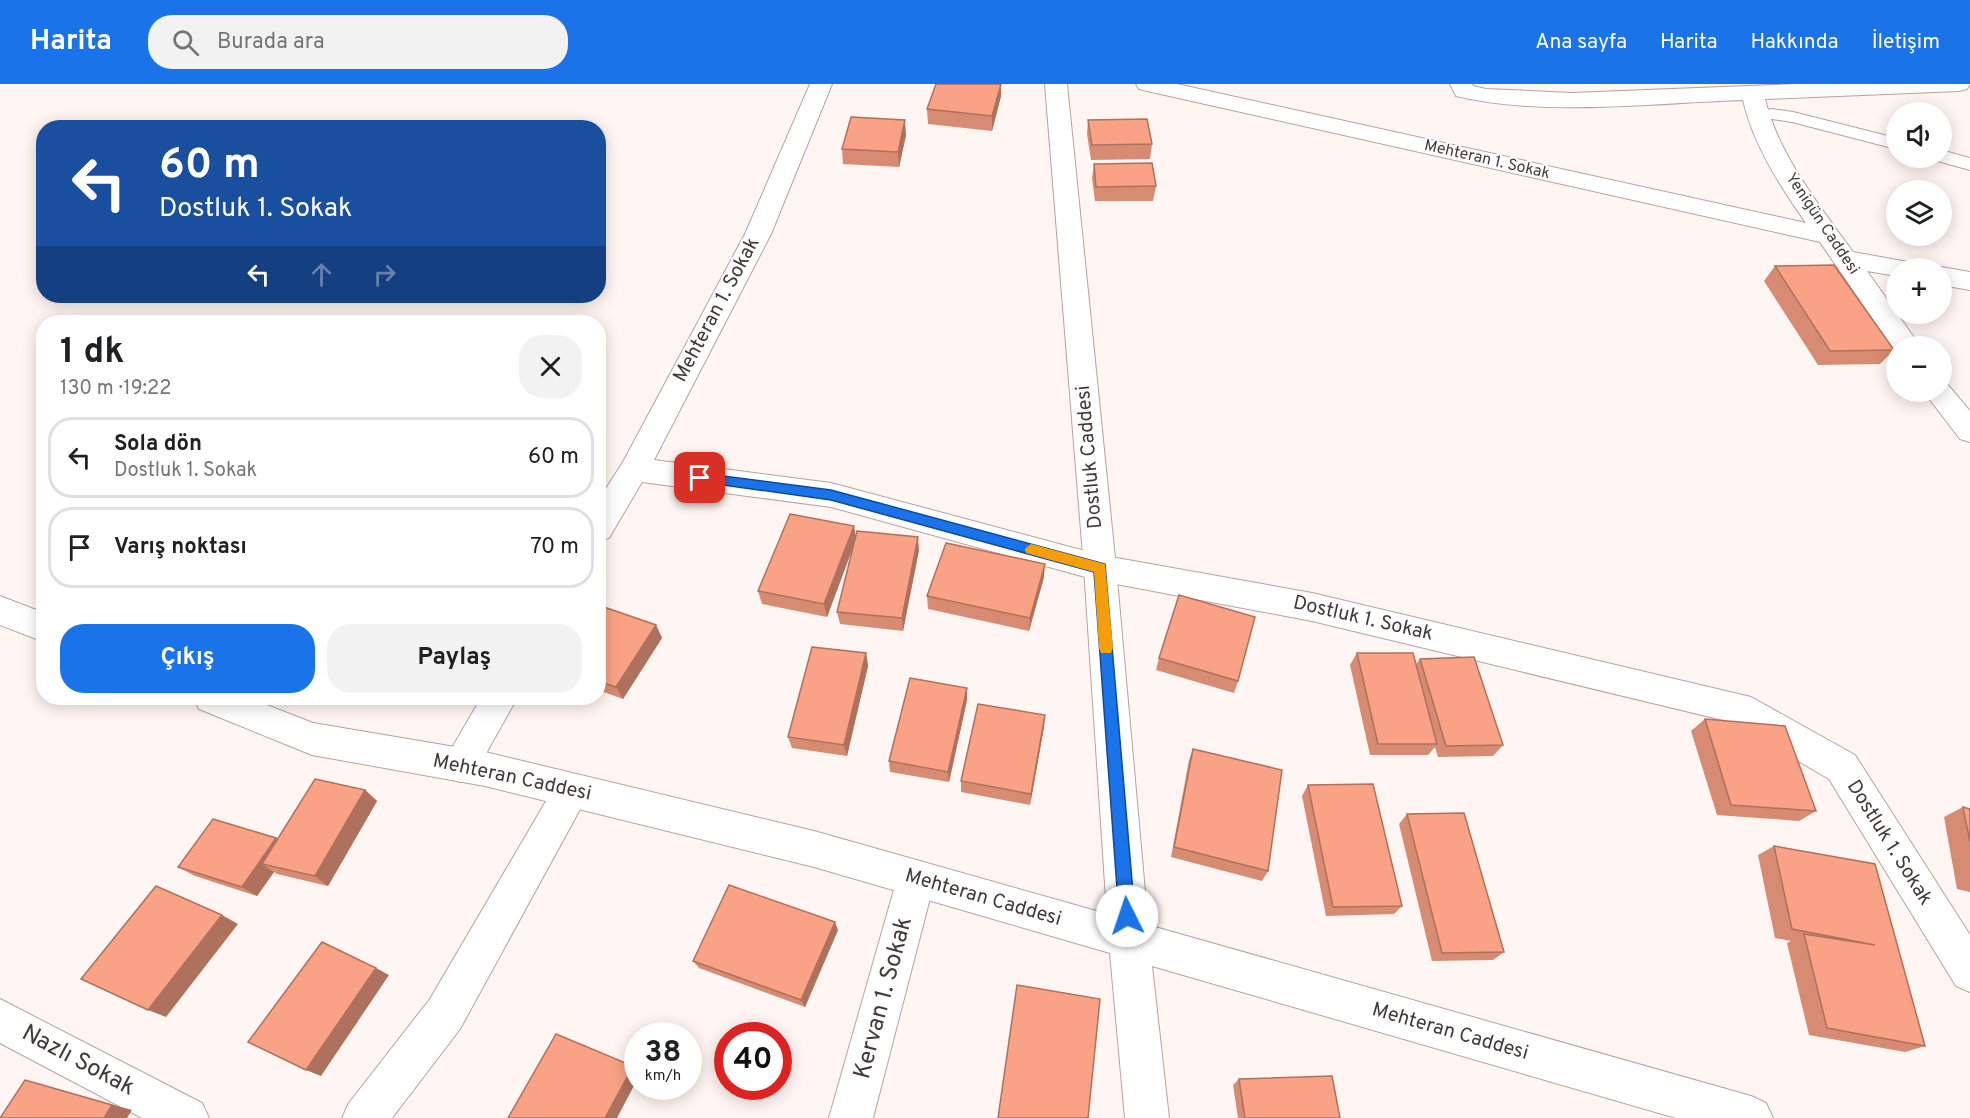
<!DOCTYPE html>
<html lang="tr">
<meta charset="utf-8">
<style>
body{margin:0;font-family:Overpass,sans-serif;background:#f2f2f2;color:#202124;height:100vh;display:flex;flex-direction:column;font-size:22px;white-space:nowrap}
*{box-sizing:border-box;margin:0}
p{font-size:20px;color:#757577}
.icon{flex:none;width:33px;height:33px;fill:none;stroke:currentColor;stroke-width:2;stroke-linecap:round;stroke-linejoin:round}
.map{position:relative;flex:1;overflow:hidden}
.panel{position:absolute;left:36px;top:231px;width:570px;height:390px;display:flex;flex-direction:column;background:#fff;border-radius:24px;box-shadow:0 3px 15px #0003}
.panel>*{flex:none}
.banner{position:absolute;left:36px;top:36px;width:570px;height:183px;border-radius:24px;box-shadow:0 3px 15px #0003;background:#1a4fa0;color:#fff;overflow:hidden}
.buttons{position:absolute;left:1886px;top:18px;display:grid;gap:12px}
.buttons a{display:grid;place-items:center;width:66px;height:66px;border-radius:50%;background:#fff;box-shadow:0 3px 15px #0003;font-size:30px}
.speed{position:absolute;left:624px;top:938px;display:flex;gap:12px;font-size:30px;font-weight:700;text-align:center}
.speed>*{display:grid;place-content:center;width:78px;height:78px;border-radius:50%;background:#fff;box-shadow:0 3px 15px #0003;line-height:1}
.speed small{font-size:15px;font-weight:400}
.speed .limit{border:9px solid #d22;background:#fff;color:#111}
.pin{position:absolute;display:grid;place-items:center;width:51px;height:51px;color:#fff;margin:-26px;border-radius:12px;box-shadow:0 3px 9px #0006}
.me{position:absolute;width:66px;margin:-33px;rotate:356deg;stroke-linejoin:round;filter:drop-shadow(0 0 4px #0008)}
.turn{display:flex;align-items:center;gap:21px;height:126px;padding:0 24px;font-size:27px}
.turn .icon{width:78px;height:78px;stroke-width:2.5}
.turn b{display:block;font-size:42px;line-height:51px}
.lanes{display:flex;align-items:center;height:57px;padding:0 24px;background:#0003;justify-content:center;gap:30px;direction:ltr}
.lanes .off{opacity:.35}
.round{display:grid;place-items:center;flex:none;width:63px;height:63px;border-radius:24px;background:#f2f2f2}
.head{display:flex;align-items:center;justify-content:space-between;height:102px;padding:0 24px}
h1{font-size:36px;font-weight:700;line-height:45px}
.cta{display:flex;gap:12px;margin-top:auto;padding:12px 24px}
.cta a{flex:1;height:69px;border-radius:24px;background:#1a73e8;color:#fff;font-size:24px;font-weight:700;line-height:69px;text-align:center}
.cta a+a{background:#f2f2f2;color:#202124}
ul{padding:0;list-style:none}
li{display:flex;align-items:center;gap:18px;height:81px;margin:0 12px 9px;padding:0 12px;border:3px solid #e0e0e0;border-radius:24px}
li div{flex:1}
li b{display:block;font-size:22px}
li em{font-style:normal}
header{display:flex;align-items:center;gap:36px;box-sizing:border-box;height:84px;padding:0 30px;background:#1a73e8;color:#fff}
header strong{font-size:28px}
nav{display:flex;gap:33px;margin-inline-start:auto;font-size:21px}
.search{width:420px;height:54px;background:#f2f2f2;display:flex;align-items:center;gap:15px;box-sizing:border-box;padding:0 21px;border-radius:24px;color:#757577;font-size:22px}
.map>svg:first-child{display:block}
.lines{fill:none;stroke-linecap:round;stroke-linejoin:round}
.lane-casing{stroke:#b9a29b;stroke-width:2}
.street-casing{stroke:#b9a29b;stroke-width:2}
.secondary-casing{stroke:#b9a29b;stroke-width:2}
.lane{fill:#fff;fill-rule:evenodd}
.street{fill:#fff;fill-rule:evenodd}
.secondary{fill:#fff;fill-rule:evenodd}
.wall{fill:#d68b72}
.shaded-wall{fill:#ae715d}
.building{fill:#f9a285;stroke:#ae715d;stroke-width:1.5}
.route{fill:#1a73e8;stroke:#114b97;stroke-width:1.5}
.slow{fill:#f59e0b}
.labels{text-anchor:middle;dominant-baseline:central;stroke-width:4.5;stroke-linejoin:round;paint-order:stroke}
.far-street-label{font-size:16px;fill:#433a37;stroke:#fff}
.street-label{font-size:20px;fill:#433a37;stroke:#fff}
.near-street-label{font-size:24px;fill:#433a37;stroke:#fff}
</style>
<header>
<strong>Harita</strong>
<div class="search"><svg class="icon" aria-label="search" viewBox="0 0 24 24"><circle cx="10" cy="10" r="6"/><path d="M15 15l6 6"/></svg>Burada ara</div>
<nav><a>Ana sayfa</a><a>Harita</a><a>Hakkında</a><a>İletişim</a></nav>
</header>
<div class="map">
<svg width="1970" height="1034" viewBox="0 0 1970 1034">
<rect width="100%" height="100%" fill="#fff5f2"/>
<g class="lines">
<defs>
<g id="lane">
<path d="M 1772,25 L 1793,28 L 1896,54 L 1896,65 L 1792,38 L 1766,34 L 1763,30 L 1766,26 Z"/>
<path d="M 1941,66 L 1970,74 L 1970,86 L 1934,76 L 1933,74 L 1941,74 Z"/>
</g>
<g id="street">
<path d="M 810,0 L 832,0 L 771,150 L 654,376 L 831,399 L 1100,471 L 1312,509 L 1751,613 L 1855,671 L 1970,851 L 1970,908 L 1956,902 L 1829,695 L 1731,638 L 1312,537 L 1100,497 L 831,423 L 642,398 L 609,454 L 598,457 L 598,417 L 623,378 L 745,150 Z"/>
<path d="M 1136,0 L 1177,0 L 1806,139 C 1780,102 1753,60 1743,16 C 1653,19 1543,33 1456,12 L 1450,0 L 1472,0 L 1473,2 L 1486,5 L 1572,9 L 1796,0 L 1970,0 L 1967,5 L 1959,7 L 1765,15 C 1779,72 1819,121 1853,168 L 1908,178 L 1912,184 L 1896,184 L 1896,192 L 1867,187 L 1920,262 L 1896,262 L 1896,269 L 1820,158 L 1147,7 L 1139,5 Z"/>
<path d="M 1941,183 L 1970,188 L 1970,206 L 1941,201 L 1941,184 L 1937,184 Z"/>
<path d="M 1941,299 L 1948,301 L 1970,327 L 1970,358 L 1960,355 L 1924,308 L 1941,308 Z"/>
<path d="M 481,614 L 517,614 L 473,693 L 460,698 L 447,693 L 442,681 Z"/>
<path d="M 572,690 L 585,695 L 590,707 L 460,945 L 392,1034 L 342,1034 L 349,1019 L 430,915 L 559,695 Z"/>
<path d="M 916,776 L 930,782 L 935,795 L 873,1034 L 829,1034 L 897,795 L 902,782 Z"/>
<path d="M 0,915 L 202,1019 L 209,1034 L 142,1034 L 0,959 Z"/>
</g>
<g id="secondary">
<path d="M 1045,0 L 1067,0 L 1116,484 L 1148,841 L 1751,1012 L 1766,1019 L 1773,1034 L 1676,1034 L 1152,882 L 1169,1034 L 1125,1034 L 1110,869 L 814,783 L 485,702 L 312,671 L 199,625 L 194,614 L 249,614 L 313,639 L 485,668 L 814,747 L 1107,830 L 1084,484 Z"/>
<path d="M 0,512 L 44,529 L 44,558 L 0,541 Z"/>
</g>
</defs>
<use href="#lane" class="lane-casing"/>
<use href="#street" class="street-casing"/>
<use href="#secondary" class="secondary-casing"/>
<use href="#lane" class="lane"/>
<use href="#street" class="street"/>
<use href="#secondary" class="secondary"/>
</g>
<g class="wall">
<path d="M 1001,0 L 1001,12 L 992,47 L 928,40 L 927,25 Z"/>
<path d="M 1088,36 L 1152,60 L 1150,75 L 1091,76 L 1087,50 Z"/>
<path d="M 906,51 L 899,83 L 843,80 L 842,65 Z"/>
<path d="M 1094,80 L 1156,102 L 1153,117 L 1095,117 L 1092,94 Z"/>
<path d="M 1775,182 L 1894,266 L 1880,280 L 1818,281 L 1764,197 Z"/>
<path d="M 854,442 L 855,452 L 919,466 L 903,547 L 840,540 L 837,528 L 853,463 L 827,533 L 762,520 L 758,507 Z"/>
<path d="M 1044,493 L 1029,547 L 928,525 L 927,512 Z"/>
<path d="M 598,526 L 656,541 L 662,554 L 623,615 L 598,606 Z"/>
<path d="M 866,569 L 868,582 L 847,672 L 792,664 L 788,653 Z"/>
<path d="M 1357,569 L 1416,580 L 1420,575 L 1503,661 L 1493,672 L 1438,673 L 1435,663 L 1428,671 L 1370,671 L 1350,581 Z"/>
<path d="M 1159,574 L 1238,597 L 1234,609 L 1156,586 Z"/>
<path d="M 967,616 L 949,698 L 890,688 L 889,677 Z"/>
<path d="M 1705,635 L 1816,727 L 1799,737 L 1717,731 L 1691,647 Z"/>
<path d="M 1044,643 L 1030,721 L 961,708 L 961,697 Z"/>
<path d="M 1193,665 L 1268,787 L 1262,797 L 1171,773 L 1189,676 Z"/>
<path d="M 1308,701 L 1402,822 L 1394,830 L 1326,832 L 1302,712 Z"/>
<path d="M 365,706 L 377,717 L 328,802 L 277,790 L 274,788 L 257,812 L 195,792 L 178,783 L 276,754 L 278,755 Z"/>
<path d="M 1963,723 L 1970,725 L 1970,808 L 1957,805 L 1944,733 Z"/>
<path d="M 1407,730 L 1504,868 L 1493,876 L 1432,877 L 1399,740 Z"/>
<path d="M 1774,762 L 1875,780 L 1925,962 L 1905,968 L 1809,951 L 1787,859 L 1791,857 L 1775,854 L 1758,771 Z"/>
<path d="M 838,846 L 805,923 L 699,884 L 693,877 Z"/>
<path d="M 1239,995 L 1340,1034 L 1238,1034 L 1233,1001 Z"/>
</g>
<g class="shaded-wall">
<path d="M 1001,0 L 1001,12 L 992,47 L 992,32 Z"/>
<path d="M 905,36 L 906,51 L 899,83 L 898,68 Z"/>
<path d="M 854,442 L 856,455 L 827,533 L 824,520 Z"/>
<path d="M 918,453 L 919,466 L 903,547 L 902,534 Z"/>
<path d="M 1045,480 L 1044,493 L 1029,547 L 1030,534 Z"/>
<path d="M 656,541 L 662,554 L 623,615 L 616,603 Z"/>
<path d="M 866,569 L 868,582 L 847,672 L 844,661 Z"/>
<path d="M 967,604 L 967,616 L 949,698 L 948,688 Z"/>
<path d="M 1045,631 L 1044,643 L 1030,721 L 1031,710 Z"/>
<path d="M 365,706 L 377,717 L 328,802 L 315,792 Z"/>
<path d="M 276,754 L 290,764 L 262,780 L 274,788 L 257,812 L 242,803 Z"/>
<path d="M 222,831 L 238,840 L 166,933 L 148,926 Z"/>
<path d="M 835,838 L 838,846 L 805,923 L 801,916 Z"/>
<path d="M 376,884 L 389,891 L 321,992 L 306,986 Z"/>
<path d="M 633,982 L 638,986 L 638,994 L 617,1034 L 605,1034 Z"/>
<path d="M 25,996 L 132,1026 L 127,1034 L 104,1034 Z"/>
</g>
<g class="building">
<path d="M 936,0 L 1001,0 L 992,32 L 927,25 Z"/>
<path d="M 851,33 L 905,36 L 898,68 L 842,65 Z"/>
<path d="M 1147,35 L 1152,60 L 1092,61 L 1088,36 Z"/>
<path d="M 1152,79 L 1156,102 L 1096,103 L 1094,80 Z"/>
<path d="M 1834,181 L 1894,266 L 1830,267 L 1775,182 Z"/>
<path d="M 790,430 L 854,442 L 824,520 L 758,507 Z"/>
<path d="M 857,447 L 918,453 L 902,534 L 837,528 Z"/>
<path d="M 946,459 L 1045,480 L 1030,534 L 927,512 Z"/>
<path d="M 1179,511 L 1255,533 L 1238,597 L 1159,574 Z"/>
<path d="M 601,522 L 656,541 L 616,603 L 598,597 L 598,526 Z"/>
<path d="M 812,563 L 866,569 L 844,661 L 788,653 Z"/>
<path d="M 1357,569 L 1413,569 L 1437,660 L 1378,660 Z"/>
<path d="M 1474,573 L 1503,661 L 1446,662 L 1420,575 Z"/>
<path d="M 910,594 L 967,604 L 948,688 L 889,677 Z"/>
<path d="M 978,620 L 1045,631 L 1031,710 L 961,697 Z"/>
<path d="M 1705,635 L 1785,642 L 1816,727 L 1731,721 Z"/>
<path d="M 1193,665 L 1282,686 L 1268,787 L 1174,763 Z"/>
<path d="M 315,695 L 365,706 L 315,792 L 262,780 Z"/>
<path d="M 1373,700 L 1402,822 L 1333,823 L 1308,701 Z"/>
<path d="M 1963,723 L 1970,725 L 1970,758 Z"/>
<path d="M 1464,729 L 1504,868 L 1442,869 L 1407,730 Z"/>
<path d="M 213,735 L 276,754 L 242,803 L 178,783 Z"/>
<path d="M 1774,762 L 1875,780 L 1925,962 L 1827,944 L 1804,850 L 1875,861 L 1792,845 Z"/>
<path d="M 729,801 L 835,838 L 801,916 L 693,877 Z"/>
<path d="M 156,802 L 222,831 L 148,926 L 81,895 Z"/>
<path d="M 322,858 L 376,884 L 306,986 L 248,958 Z"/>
<path d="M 1017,901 L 1100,915 L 1088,1034 L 998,1034 Z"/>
<path d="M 556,950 L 633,982 L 605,1034 L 508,1034 Z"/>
<path d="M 1332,992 L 1340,1034 L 1245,1034 L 1239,995 Z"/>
<path d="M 25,996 L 112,1021 L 104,1034 L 0,1034 Z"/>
</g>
<path class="route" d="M 700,389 L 831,406 L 1105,480 L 1135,832 L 1133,838 L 1127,840 L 1121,838 L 1119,832 L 1094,488 L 831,416 L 695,397 L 693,394 L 695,390 Z"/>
<path class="slow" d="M 1031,460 L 1105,480 L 1113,564 L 1111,569 L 1101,569 L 1099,564 L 1094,488 L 1026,469 L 1025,465 Z"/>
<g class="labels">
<g class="far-street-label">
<text transform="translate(1487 76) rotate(13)">Mehteran 1. Sokak</text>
<text transform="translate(1822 140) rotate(56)">Yenigün Caddesi</text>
</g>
<g class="street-label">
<text transform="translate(717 226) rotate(-62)">Mehteran 1. Sokak</text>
<text transform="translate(1090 373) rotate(-95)">Dostluk Caddesi</text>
<text transform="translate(1363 535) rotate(13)">Dostluk 1. Sokak</text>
<text transform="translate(512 694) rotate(12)">Mehteran Caddesi</text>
<text transform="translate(1889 759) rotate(58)">Dostluk 1. Sokak</text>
<text transform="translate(983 814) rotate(16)">Mehteran Caddesi</text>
<text transform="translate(1450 948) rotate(16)">Mehteran Caddesi</text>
</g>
<g class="near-street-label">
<text transform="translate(884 914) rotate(-75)">Kervan 1. Sokak</text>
<text transform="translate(78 977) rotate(28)">Nazlı Sokak</text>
</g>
</g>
</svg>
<div class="buttons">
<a><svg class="icon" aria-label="sound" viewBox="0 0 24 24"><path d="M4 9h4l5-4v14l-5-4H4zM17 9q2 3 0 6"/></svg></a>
<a><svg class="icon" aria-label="layers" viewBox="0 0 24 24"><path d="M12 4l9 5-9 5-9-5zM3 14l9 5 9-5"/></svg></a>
<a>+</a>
<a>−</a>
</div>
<div class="speed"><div>38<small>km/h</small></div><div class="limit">40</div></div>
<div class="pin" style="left:700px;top:394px;background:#d93025"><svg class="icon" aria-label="arrive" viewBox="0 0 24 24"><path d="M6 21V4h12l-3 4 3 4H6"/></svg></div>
<svg class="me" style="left:1127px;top:832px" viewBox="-20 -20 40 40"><circle r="19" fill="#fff"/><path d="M0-13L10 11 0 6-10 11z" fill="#1a73e8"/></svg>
<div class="banner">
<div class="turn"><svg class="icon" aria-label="left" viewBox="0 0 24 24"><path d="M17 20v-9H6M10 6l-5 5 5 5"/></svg><div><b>60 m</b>Dostluk 1. Sokak</div></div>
<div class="lanes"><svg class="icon" aria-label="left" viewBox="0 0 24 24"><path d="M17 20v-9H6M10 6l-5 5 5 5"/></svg><svg class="icon off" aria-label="ahead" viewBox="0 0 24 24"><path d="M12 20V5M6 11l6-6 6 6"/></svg><svg class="icon off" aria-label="right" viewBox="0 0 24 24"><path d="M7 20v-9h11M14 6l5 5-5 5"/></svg></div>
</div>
<section class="panel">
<div class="head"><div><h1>1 dk</h1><p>130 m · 19:22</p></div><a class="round"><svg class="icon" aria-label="close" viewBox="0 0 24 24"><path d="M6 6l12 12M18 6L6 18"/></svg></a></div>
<ul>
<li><svg class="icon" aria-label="left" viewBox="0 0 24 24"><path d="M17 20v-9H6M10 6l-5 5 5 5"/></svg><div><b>Sola dön</b><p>Dostluk 1. Sokak</p></div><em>60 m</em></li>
<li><svg class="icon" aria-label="arrive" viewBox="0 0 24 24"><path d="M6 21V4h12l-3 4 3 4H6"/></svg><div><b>Varış noktası</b></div><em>70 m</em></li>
</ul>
<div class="cta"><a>Çıkış</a><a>Paylaş</a></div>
</section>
</div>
